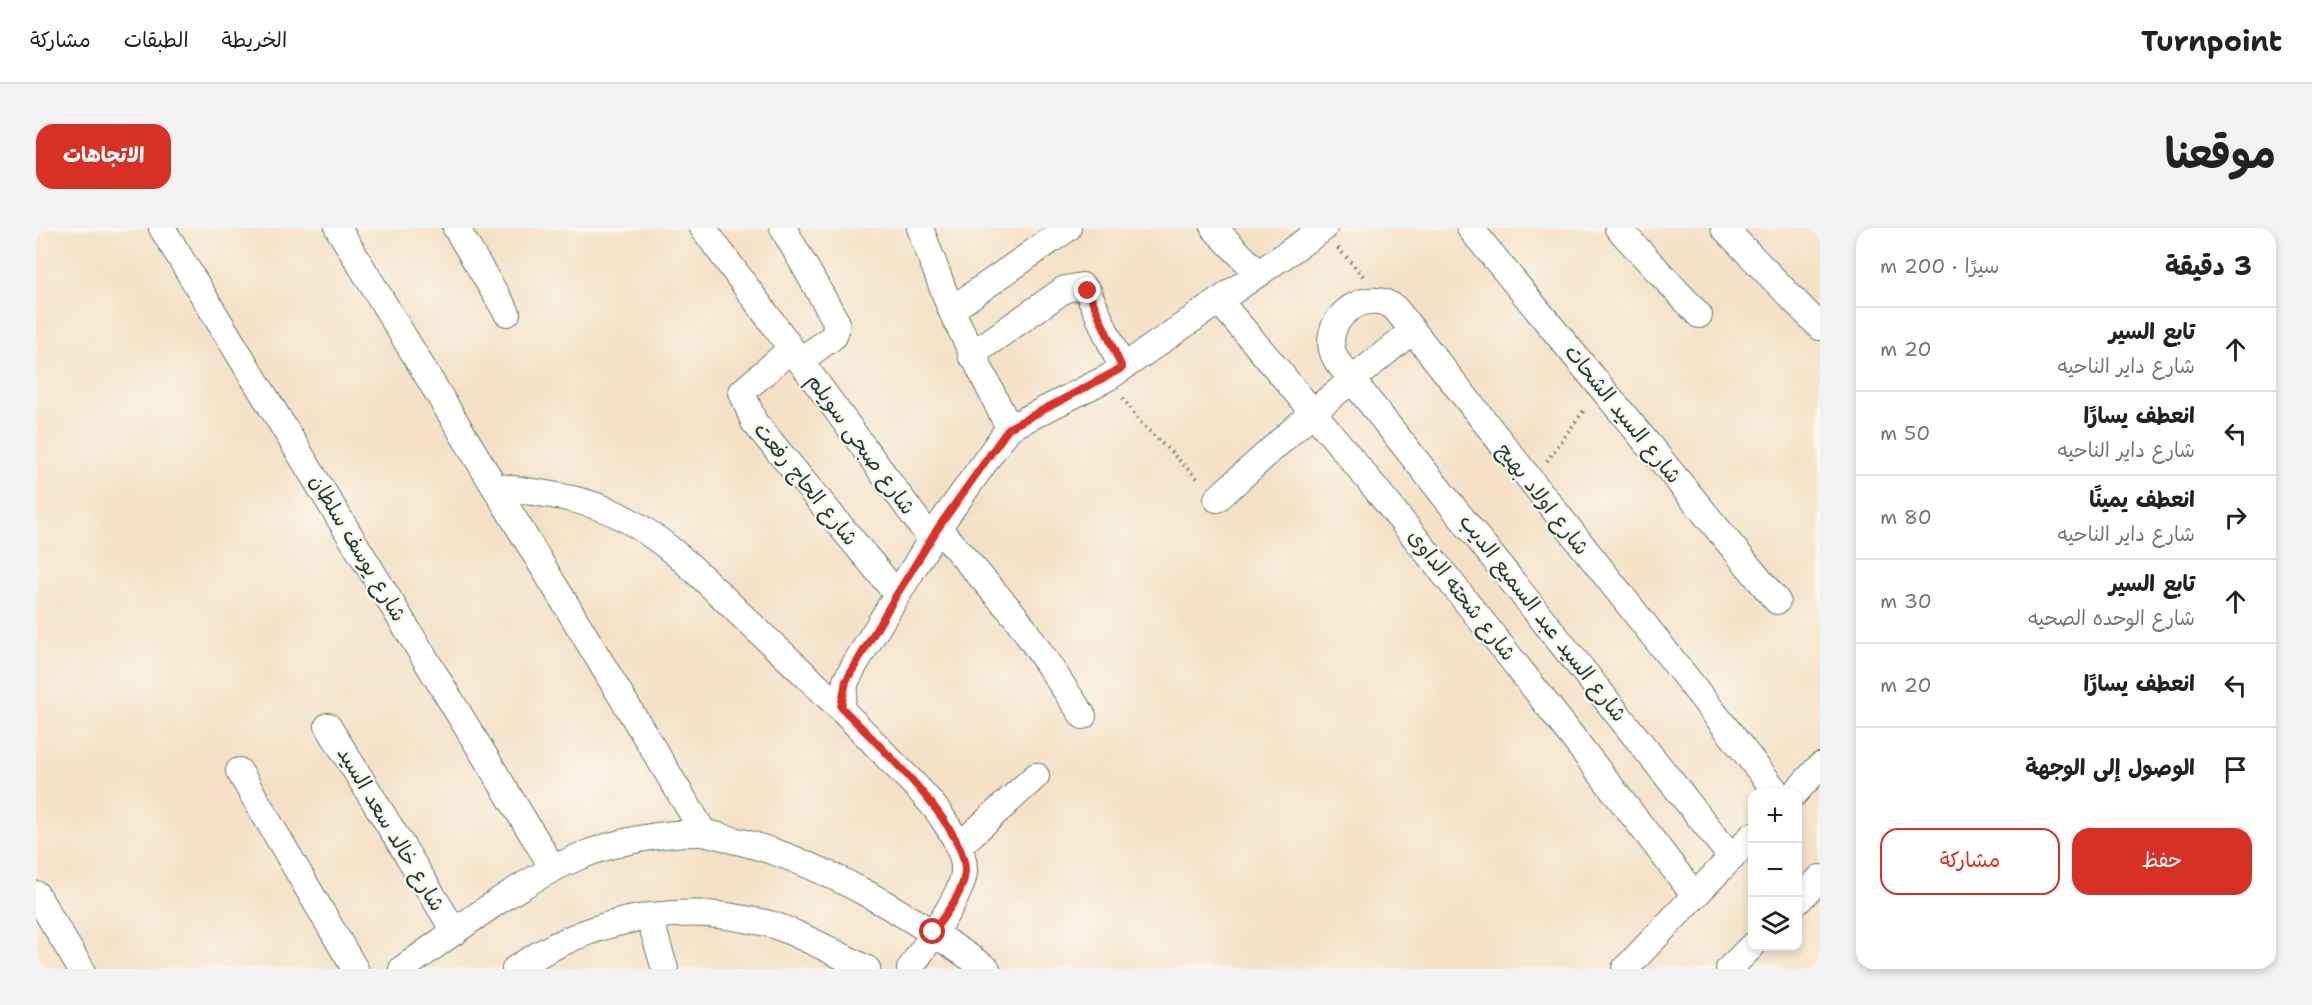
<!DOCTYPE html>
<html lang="ar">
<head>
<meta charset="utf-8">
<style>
  body { margin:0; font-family:"Shantell Sans","Playpen Sans Arabic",sans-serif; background:#f2f2f2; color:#222; direction:rtl }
  .controls { position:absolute; right:18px; bottom:18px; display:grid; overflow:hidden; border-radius:12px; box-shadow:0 3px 9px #0003 }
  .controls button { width:54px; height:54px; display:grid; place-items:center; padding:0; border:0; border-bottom:2px solid #e0e0e0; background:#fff; color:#222; font:30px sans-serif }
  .stop { position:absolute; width:18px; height:18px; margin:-14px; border:4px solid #d93025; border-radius:50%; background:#fff }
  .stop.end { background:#d93025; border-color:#fff; box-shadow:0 2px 6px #0008 }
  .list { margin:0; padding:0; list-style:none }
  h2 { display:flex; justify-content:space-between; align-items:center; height:78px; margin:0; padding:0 24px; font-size:26px }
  h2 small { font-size:20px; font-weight:400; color:#767676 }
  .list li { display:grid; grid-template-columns:39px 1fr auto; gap:18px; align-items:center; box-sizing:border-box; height:84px; padding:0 24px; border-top:2px solid #e0e0e0 }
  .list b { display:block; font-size:22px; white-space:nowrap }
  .list p { margin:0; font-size:20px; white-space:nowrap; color:#767676 }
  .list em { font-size:20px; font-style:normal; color:#767676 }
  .actions { display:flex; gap:12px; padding:18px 24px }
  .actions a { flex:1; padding:14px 0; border:2px solid #d93025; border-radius:18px; text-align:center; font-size:21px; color:#d93025 }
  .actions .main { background:#d93025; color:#fff }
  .icon { flex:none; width:33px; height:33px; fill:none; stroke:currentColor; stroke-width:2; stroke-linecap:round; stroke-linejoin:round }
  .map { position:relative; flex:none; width:1784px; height:741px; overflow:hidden; direction:ltr; border-radius:18px }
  header { display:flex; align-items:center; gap:36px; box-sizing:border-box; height:84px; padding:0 30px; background:#fff; border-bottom:2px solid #e0e0e0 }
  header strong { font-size:28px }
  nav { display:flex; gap:33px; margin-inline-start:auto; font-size:21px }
  .intro { display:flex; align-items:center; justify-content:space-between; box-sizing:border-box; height:144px; padding:0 36px }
  h1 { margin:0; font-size:42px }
  .button { padding:15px 27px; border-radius:18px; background:#d93025; color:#fff; font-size:21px; font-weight:700 }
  main { display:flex; gap:36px; padding:0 36px }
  aside { flex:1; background:#fff; border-radius:18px; box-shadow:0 3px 9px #0003 }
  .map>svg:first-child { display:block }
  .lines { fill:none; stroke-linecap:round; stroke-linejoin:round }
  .minor-casing { stroke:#6a7667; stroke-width:28 }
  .path { stroke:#6a7667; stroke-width:4; stroke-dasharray:1.5 4.5; stroke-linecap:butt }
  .minor { stroke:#fff; stroke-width:26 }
  .route { stroke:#d93025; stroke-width:8 }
  .labels { text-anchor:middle; stroke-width:4.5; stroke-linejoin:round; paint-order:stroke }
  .street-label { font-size:21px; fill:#1f3d34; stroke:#fbf7ec }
</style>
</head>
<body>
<header>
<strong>Turnpoint</strong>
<nav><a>الخريطة</a><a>الطبقات</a><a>مشاركة</a></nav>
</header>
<div class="intro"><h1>موقعنا</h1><a class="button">الاتجاهات</a></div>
<main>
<aside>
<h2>3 دقيقة<small>سيرًا · 200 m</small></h2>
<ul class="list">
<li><svg class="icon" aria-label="ahead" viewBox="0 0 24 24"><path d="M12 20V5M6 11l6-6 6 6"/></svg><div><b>تابع السير</b><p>شارع داير الناحيه</p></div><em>20 m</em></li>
<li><svg class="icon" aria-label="left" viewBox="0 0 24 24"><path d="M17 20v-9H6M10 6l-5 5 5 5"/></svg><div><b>انعطف يسارًا</b><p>شارع داير الناحيه</p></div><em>50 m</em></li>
<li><svg class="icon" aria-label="right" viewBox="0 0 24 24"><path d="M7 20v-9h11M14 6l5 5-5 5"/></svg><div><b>انعطف يمينًا</b><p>شارع داير الناحيه</p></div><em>80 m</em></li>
<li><svg class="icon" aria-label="ahead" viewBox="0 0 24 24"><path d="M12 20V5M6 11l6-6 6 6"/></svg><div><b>تابع السير</b><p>شارع الوحده الصحيه</p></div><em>30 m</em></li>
<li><svg class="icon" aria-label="left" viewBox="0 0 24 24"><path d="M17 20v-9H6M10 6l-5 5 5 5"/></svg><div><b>انعطف يسارًا</b></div><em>20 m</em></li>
<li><svg class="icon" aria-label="arrive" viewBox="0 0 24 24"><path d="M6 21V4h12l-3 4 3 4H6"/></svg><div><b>الوصول إلى الوجهة</b></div></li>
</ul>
<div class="actions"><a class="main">حفظ</a><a>مشاركة</a></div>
</aside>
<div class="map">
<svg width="1784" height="741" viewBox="0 0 1784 741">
  <rect width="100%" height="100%" fill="#fbf7ec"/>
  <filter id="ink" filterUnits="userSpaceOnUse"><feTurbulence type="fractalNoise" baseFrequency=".0167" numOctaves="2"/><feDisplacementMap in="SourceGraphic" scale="12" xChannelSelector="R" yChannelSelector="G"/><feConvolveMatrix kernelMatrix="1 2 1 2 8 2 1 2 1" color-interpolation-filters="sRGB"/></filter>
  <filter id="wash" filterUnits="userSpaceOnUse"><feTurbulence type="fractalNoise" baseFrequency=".008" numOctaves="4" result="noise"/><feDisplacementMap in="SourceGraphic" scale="24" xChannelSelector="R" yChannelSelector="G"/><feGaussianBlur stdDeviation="1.35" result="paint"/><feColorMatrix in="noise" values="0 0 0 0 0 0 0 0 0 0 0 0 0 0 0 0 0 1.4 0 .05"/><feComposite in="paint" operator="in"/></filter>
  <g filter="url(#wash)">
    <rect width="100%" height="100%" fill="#f4e1c6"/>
  </g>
  <g filter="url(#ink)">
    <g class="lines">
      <g class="minor-casing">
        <path id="minor" d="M126 0 517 640
          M302 0 668 605
          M420 0 471 85
          M667 0 895 311
          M747 0 801 95 798 108 764 133
          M884 0 915 82 973 200
          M1178 0 1223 46
          M1434 0 1741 373
          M1582 0 1663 87
          M1688 0 1784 99
          M1183 73C1349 266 1504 466 1659 668
          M915 82 1032 0
          M755 121 706 164 718 194 861 366
          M935 127 1029 61 1046 58 1052 64 1086 140
          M459 258C500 265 544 268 582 287 635 313 678 362 721 402 767 444 812 486 854 532 871 549 889 566 903 585 914 601 929 623 928 643 928 666 888 718 874 741
          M1181 271 1278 183 1376 103
          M902 300 980 389 1047 488
          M805 479 810 453 819 436 902 300 973 200 1073 149 1288 0
          M292 498 419 704
          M203 543 319 741
          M1758 566 1784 538
          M922 619 1000 548
          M1696 630 1301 133C1278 96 1328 56 1359 80L1742 566
          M0 666 45 741
          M1762 673 1784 650
          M613 688 629 741
          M366 741C422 702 479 656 542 629 577 614 628 604 666 605 676 605 687 609 697 612 785 632 877 690 951 741
          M479 741C548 695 628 675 709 691 719 693 730 694 740 698 771 709 801 726 831 741
          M1589 741 1716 608
          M1693 741 1716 718"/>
      </g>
      <path class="path" d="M1302 20 1327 48
        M1087 170 1103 193 1163 252
        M1511 233 1549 181"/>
      <use href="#minor" class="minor"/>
    </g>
  </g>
  <g class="lines" filter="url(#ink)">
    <path class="route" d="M897 704C909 686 928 665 929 643 930 597 837 512 805 479L810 453 861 366 902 300 973 200 1086 140 1052 63"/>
  </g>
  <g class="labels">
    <g class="street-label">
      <text transform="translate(1587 186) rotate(51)" y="7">شارع السيد الشحات</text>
      <text transform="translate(825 216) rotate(54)" y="7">شارع صبحى سويلم</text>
      <text transform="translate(770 256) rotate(51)" y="7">شارع الحاج رفعت</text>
      <text transform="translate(1507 271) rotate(52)" y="7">شارع اولاد بهيج</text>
      <text transform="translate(322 320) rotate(59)" y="7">شارع يوسف سلطان</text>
      <text transform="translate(1426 367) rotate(52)" y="7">شارع شحته الداوى</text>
      <text transform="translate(1507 390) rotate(52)" y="7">شارع السيد عبد السميع الديب</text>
      <text transform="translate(355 601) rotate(59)" y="7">شارع خالد سعد السيد</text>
    </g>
  </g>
</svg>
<div class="controls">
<button>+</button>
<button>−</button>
<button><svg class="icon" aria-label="layers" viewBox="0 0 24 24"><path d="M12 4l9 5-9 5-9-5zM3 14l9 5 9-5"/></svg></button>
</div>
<div class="stop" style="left:897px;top:704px"></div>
<div class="stop end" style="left:1052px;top:63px"></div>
</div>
</main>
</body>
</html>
